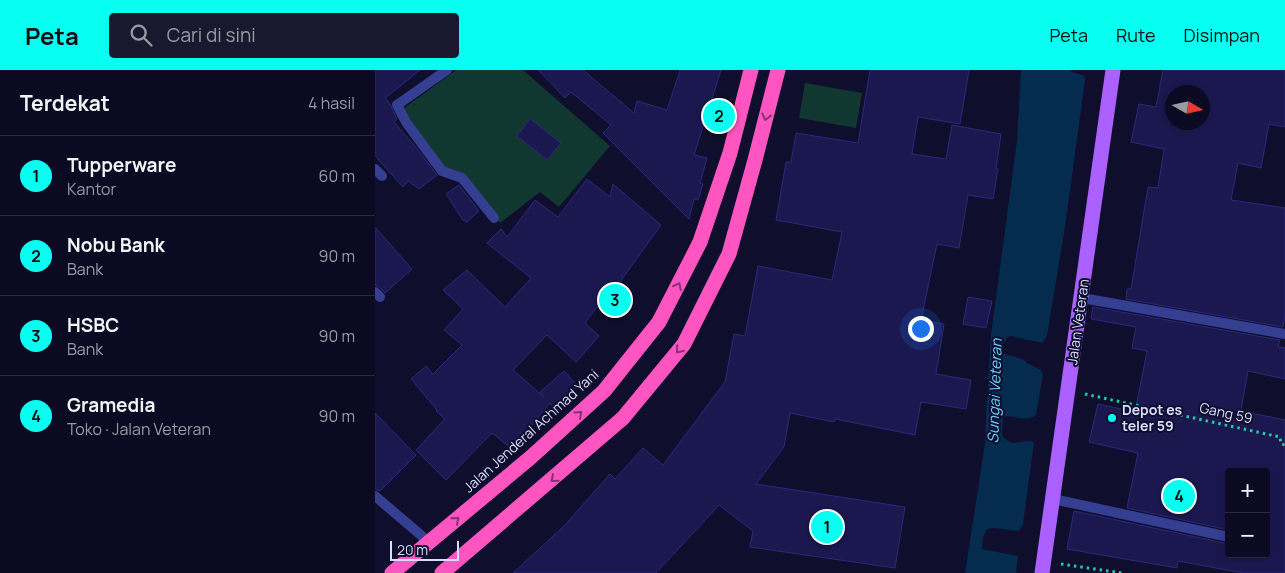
<!DOCTYPE html>
<html lang="id">
<head>
<meta charset="utf-8">
<style>
  body { margin:0; font-family:Manrope,sans-serif; background:#19182f; color:#f1f3f6 }
  .controls { position:absolute; right:15px; bottom:15px; display:grid; overflow:hidden; border-radius:5px; box-shadow:0 2px 8px #0003 }
  .controls button { width:45px; height:45px; display:grid; place-items:center; padding:0; border:0; border-bottom:1px solid #2b2b40; background:#0b0a22; color:#f1f3f6; font:25px sans-serif }
  .compass { position:absolute; left:790px; top:15px; width:45px; height:45px; border-radius:50%; background:#0b0a22; box-shadow:0 2px 8px #0003; rotate:99deg }
  .scale { position:absolute; left:15px; bottom:12px; width:69px; box-sizing:border-box; padding-left:5px; border:2px solid #dadcff; border-top:0; font-size:14px; line-height:18px; white-space:nowrap; color:#dadcff; -webkit-text-stroke:4px #0f0e2d; paint-order:stroke }
  .you { position:absolute; left:545px; top:258px; width:18px; height:18px; margin:-12px; border:4px solid #fff; border-radius:50%; background:#1a73e8; box-shadow:0 0 0 8px #1a73e833 }
  .badge { display:grid; place-items:center; width:32px; height:32px; border-radius:50%; background:#06fff1; color:#111; font-size:16px; font-weight:700 }
  .pin { position:absolute; translate:-50% -50%; border:2px solid #fff; box-shadow:0 1px 5px #0006 }
  .list { margin:0; padding:0; list-style:none }
  h2 { display:flex; justify-content:space-between; align-items:center; height:65px; margin:0; padding:0 20px; font-size:21px }
  h2 small { font-size:16px; font-weight:400; color:#9a9aa5 }
  .list li { display:grid; grid-template-columns:32px 1fr auto; gap:15px; align-items:center; box-sizing:border-box; height:80px; padding:0 20px; border-top:1px solid #2b2b40 }
  .list b { display:block; font-size:19px; white-space:nowrap }
  .list p { margin:0; font-size:16px; white-space:nowrap; color:#9a9aa5 }
  .list em { font-size:16px; font-style:normal; color:#9a9aa5 }
  .icon { flex:none; width:28px; height:28px; fill:none; stroke:currentColor; stroke-width:2; stroke-linecap:round; stroke-linejoin:round }
  .map { position:relative; flex:none; width:910px; height:503px; overflow:hidden }
  header { display:flex; align-items:center; gap:30px; box-sizing:border-box; height:70px; padding:0 25px; background:#06fff1; color:#111 }
  header strong { font-size:24px }
  nav { display:flex; gap:28px; margin-inline-start:auto; font-size:18px }
  .search { width:350px; height:45px; background:#19182f; display:flex; align-items:center; gap:12px; box-sizing:border-box; padding:0 18px; border-radius:5px; color:#9a9aa5; font-size:19px }
  main { display:flex }
  aside { flex:1; background:#0b0a22 }
  .map>svg:first-child { display:block }
  .green { fill:#113830 }
  .water { fill:#052c4f }
  .building { fill:#1b1850; stroke:#2b287e; fill-rule:evenodd }
  .lines { fill:none; stroke-linecap:round; stroke-linejoin:round }
  .path { stroke:#23caa6; stroke-width:3; stroke-dasharray:2.5 4; stroke-linecap:butt }
  .lane { stroke:#353f91; stroke-width:10 }
  .street { stroke:#353f91; stroke-width:10 }
  .primary { stroke:#ab61ff; stroke-width:15 }
  .highway { stroke:#ff55c1; stroke-width:15 }
  .oneway { stroke:#873277 }
  .poi-dot { fill:#06fff1; stroke:#0f0e2d; stroke-width:2 }
  .labels { text-anchor:middle; stroke-width:4; stroke-linejoin:round; paint-order:stroke }
  .street-label { font-size:14px; fill:#dadcff; stroke:#0f0e2d }
  .poi-label { font-size:14px; font-weight:bold; fill:#dadcff; stroke:#0f0e2d; text-anchor:start }
  .water-label { font-size:15px; font-style:italic; fill:#68d1ff; stroke:#0f0e2d }
</style>
</head>
<body>
<header>
<strong>Peta</strong>
<div class="search"><svg class="icon" aria-label="search" viewBox="0 0 24 24"><circle cx="10" cy="10" r="6"/><path d="M15 15l6 6"/></svg>Cari di sini</div>
<nav><a>Peta</a><a>Rute</a><a>Disimpan</a></nav>
</header>
<main>
<aside>
<h2>Terdekat<small>4 hasil</small></h2>
<ul class="list">
<li><span class="badge">1</span><div><b>Tupperware</b><p>Kantor</p></div><em>60 m</em></li>
<li><span class="badge">2</span><div><b>Nobu Bank</b><p>Bank</p></div><em>90 m</em></li>
<li><span class="badge">3</span><div><b>HSBC</b><p>Bank</p></div><em>90 m</em></li>
<li><span class="badge">4</span><div><b>Gramedia</b><p>Toko · Jalan Veteran</p></div><em>90 m</em></li>
</ul>
</aside>
<div class="map">
<svg width="910" height="503" viewBox="0 0 910 503">
  <rect width="100%" height="100%" fill="#0f0e2d"/>
  <path class="green" d="M81 0H148L235 76 184 137 165 122 125 153 88 104 73 102 28 39Z
    M430 13 487 23 481 58 424 48Z"/>
  <path class="water" d="M646 0H695L697 2 709 6 710 10 690 157 672 266 667 273 636 266 632 267 628 274 627 282 629 284 648 289 652 293 666 300 668 304 661 345C651 353 639 344 628 347L627 366C641 380 647 367 659 372L648 454 644 461 619 458 612 459 608 467 607 479 643 486 641 503H590L610 374 611 344 616 265 642 71Z"/>
  <path class="building" d="M0 0H45L10 28 15 34 22 49 19 52 44 81 62 105 44 119 33 111 28 117 0 86Z
    M163 0H208L259 43 262 31 292 40 305 0H346L319 85 332 88 325 113 328 114 323 130 319 129 314 149 228 63 236 55 196 22 190 28Z
    M495 0H594L585 54 543 47 537 84 571 89 577 55 626 64 621 98 623 99 618 129 593 125 584 178 562 174 546 250 569 254 561 304 596 310 591 339 546 332 540 365 460 349 459 352 415 343 409 377 381 414 530 437 520 498 375 477 378 461 344 435 281 503H138L189 456 235 404 240 409 268 378 288 395 350 312 359 264 370 266 383 196 457 210 467 162 401 150 411 92H416L421 63 483 73Z
    M788 0H910V57L894 54 886 98 863 93 856 130 910 138V246L908 257 751 229 752 219H756L773 117 783 118 789 79 756 72 764 34 781 37ZM798 22H828V52H798Z
    M155 49 186 73 172 90 142 66Z
    M212 109 235 127 238 114 286 155 237 223 234 220 210 253 224 266 201 292 172 265 138 300 169 327 165 322 189 301 203 316 179 338 175 333 137 379 117 363 71 410 41 380 70 349 61 341 62 340 36 309 51 296 58 304 87 275 69 260 88 239 68 220 92 200 130 237 156 208 112 173 126 159 132 167 160 130 183 147Z
    M84 115 104 141 92 152 88 150 71 124Z
    M0 157 37 199 10 223 4 217 0 215Z
    M593 227 617 231 611 258 588 254Z
    M718 237 905 270 903 277 910 278V309L873 301 866 341 910 350V503H868L803 491 802 498 692 479 699 441 854 474V484H891V402H854V460L752 438 763 383 714 372 723 334 760 342 772 281 757 278 761 257 716 249Z
    M0 343 41 385 5 421 0 419Z"/>
  <g class="lines">
    <path class="path" d="M710 324 905 367 906 374 910 375
      M686 494 747 503"/>
    <path class="lane" d="M707 228 910 264
      M678 429 854 467"/>
    <path class="street" d="M72 0 22 35 31 52 67 101 87 108 119 148
      M0 99 7 106
      M0 222 5 227
      M0 426 54 472"/>
    <path class="primary" d="M667 503 738 0"/>
    <path class="highway" d="M17 503 155 388 229 321 284 252 325 172 355 83 376 0
      M67 503 248 348 309 274 354 184 380 90 403 0"/>
  </g>
  <defs><path id="oneway-chevron" d="M-2-3.5L2.5 0L-2 3.5" fill="none" stroke-width="1.6" stroke-linecap="round" stroke-linejoin="round" transform="scale(1.25)"/></defs>
  <g class="oneway">
    <use href="#oneway-chevron" transform="translate(391 47) rotate(104)"/>
    <use href="#oneway-chevron" transform="translate(303 216) rotate(-63)"/>
    <use href="#oneway-chevron" transform="translate(304 280) rotate(129)"/>
    <use href="#oneway-chevron" transform="translate(204 344) rotate(-42)"/>
    <use href="#oneway-chevron" transform="translate(179 409) rotate(139)"/>
    <use href="#oneway-chevron" transform="translate(81 450) rotate(-40)"/>
  </g>
  <circle class="poi-dot" cx="737" cy="348" r="5"/>
  <g class="labels">
    <g class="street-label">
      <text transform="translate(703 252) rotate(-82)" y="5">Jalan Veteran</text>
      <text transform="translate(851 343) rotate(12)" y="5">Gang 59</text>
      <text transform="translate(156 361) rotate(-42)" y="5">Jalan Jenderal Achmad Yani</text>
    </g>
    <g class="poi-label">
      <text x="747" y="345">Depot es<tspan x="747" dy="16">teler 59</tspan></text>
    </g>
    <g class="water-label">
      <text transform="translate(620 321) rotate(-88)" y="5">Sungai Veteran</text>
    </g>
  </g>
</svg>
<div class="controls">
<button>+</button>
<button>−</button>
</div>
<svg class="compass" viewBox="-18 -18 36 36"><path d="M0-13l5 13h-10z" fill="#e53935"/><path d="M0 13l5-13h-10z" fill="#9a9aa5"/></svg>
<div class="scale">20 m</div>
<div class="you"></div>
<div class="pin badge" style="left:452px;top:457px">1</div>
<div class="pin badge" style="left:344px;top:46px">2</div>
<div class="pin badge" style="left:240px;top:230px">3</div>
<div class="pin badge" style="left:804px;top:426px">4</div>
</div>
</main>
</body>
</html>
